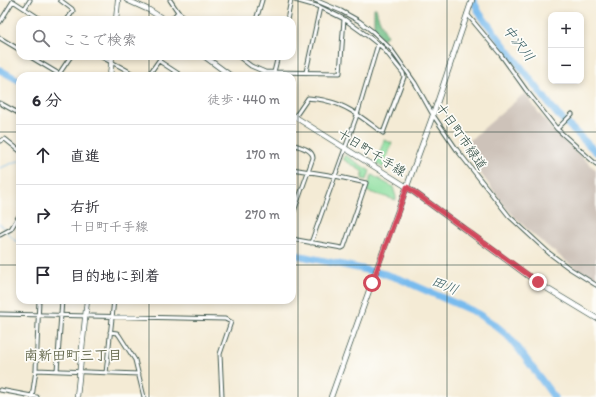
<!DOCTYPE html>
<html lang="ja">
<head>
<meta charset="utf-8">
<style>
  body { margin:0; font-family:Itim,"Klee One",sans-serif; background:#f2f2f3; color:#2b2b33 }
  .controls { position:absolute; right:12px; top:12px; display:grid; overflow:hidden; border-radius:8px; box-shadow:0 2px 6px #0003 }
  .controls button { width:36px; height:36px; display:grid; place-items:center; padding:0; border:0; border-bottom:1px solid #e1e1e2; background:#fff; color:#2b2b33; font:20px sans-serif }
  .stop { position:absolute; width:12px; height:12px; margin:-9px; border:3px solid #d1495b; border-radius:50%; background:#fff }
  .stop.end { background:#d1495b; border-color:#fff; box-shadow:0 1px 4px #0008 }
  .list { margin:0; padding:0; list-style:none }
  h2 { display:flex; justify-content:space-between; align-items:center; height:52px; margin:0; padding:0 16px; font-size:17px }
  h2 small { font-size:13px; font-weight:400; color:#7c7c81 }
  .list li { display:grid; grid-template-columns:26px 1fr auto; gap:12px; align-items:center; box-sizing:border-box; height:60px; padding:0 16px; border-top:1px solid #e1e1e2 }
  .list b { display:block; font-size:15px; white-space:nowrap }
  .list p { margin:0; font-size:13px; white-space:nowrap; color:#7c7c81 }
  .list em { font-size:13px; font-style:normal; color:#7c7c81 }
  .icon { flex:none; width:22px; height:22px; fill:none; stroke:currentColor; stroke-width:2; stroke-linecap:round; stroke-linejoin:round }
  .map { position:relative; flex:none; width:596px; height:397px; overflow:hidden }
  .search { position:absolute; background:#fff; box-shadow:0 2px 6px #0003; left:16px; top:16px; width:280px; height:44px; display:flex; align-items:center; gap:10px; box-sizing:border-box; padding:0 14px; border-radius:12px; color:#7c7c81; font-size:15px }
  .panel { position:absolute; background:#fff; box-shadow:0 2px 6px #0003; left:16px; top:72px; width:280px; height:232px; border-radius:12px }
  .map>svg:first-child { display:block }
  .industrial { fill:#cdc2b9 }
  .green { fill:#8bde9e; stroke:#558e69 }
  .forest { fill:#70bd85; stroke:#487d5c }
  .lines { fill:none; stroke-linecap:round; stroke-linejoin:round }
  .stream { stroke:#78bbee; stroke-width:1 }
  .river { stroke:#78bbee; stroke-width:7 }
  .street-casing { stroke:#3f574c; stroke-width:5 }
  .secondary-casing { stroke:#3f574c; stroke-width:6 }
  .street { stroke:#fff; stroke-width:3 }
  .secondary { stroke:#fff; stroke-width:4.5 }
  .route { stroke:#d1495b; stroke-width:5 }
  .grid { fill:none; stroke:#1f3d34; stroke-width:1; stroke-opacity:0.55 }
  .labels { text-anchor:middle; stroke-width:3.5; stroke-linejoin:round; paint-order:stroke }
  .street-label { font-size:13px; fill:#1f3d34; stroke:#fdfcf7 }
  .water-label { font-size:14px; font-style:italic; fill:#355c62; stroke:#fdfcf7 }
  .neighbourhood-label { font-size:14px; font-weight:bold; fill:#65694e; stroke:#fdfcf7 }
</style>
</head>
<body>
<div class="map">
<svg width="596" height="397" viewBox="0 0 596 397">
  <rect width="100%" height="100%" fill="#fdfcf7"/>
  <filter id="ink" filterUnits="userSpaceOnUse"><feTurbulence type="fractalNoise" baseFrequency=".025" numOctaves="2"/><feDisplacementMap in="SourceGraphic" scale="8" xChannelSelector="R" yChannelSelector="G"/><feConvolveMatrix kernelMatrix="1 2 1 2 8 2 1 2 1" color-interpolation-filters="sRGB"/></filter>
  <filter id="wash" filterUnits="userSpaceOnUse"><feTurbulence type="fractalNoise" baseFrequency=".012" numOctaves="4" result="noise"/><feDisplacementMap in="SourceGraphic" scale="16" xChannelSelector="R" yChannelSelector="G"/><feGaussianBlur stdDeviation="0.9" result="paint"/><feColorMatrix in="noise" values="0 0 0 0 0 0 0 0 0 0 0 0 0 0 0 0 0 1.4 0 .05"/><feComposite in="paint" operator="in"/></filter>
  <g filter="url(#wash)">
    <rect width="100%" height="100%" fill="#f4ebd5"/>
    <path class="industrial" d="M525 93 538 112 552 129 596 170V281L571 265 532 234 507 209 465 152 463 146Z"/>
    <path class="green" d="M384 140 392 143 383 168 376 163Z
      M345 155 370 171 367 180 362 179 363 172 343 159Z
      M372 175 393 187 396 197V200L366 191Z"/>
    <path class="forest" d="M374 8H376L378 16 387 36 382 39 374 29Z"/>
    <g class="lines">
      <path class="stream" d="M0 168 18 161H20
        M0 224 13 239 20 243"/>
      <path class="river" d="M473 0 480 14 557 114 596 152
        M0 70 20 81
        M292 254 385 274 400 279 475 312 495 325 507 335 518 348 554 397"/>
    </g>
  </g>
  <g filter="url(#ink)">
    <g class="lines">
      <g class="street-casing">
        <path id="street" d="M60 0 72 9 73 11 67 20
          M170 0 178 12 189 20
          M315 0 341 11 359 21 372 31 391 49 415 83 433 115 457 150 509 216 549 253 569 268 596 285
          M25 8 30 0
          M467 14 501 55 526 90 557 129 596 164
          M171 20 178 12
          M256 20 262 0
          M287 20 291 0
          M0 22 13 1 42 20
          M0 38 20 50
          M29 56 59 74 71 56
          M100 56C112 63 125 68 136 76
          M238 56 251 66 265 72 340 73 344 19
          M159 61 182 76
          M274 72 278 56
          M306 72 320 7
          M148 76 162 56
          M0 103 20 114
          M295 117 308 98C314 99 321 99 327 101 348 105 366 121 383 133L404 77 403 73 383 48 369 37 344 19 320 7 295 0
          M557 129 572 114
          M0 141 5 139 20 151
          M292 144C299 147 313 149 313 158L292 217
          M292 169 335 176 366 183 344 247 342 248 297 240 292 238
          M0 235 11 229 20 214
          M311 243 357 115 378 44
          M0 314 225 319 231 322 220 354 222 397
          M110 332 117 333 119 335 135 360 144 397
          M36 370 139 374
          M57 371 62 300
          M106 373 114 300
          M0 390 37 397
          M32 397 36 370 39 300"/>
      </g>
      <g class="secondary-casing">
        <path id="secondary" d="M127 0 149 10 165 20
          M116 20 118 0
          M204 56 231 76
          M110 76 112 56
          M292 115 407 187 538 283 596 318
          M77 397 87 300
          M331 397 380 260 433 115 472 0"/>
      </g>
      <use href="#street" class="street"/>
      <use href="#secondary" class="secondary"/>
    </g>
  </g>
  <g class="lines" filter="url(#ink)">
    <path class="route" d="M372 283 407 187 538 282"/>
  </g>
  <path class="grid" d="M149 0V20M298 0V397M447 0V397M149 56V76M0 132H20M292 132H596M0 265H20M292 265H596M149 300V397"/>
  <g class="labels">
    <g class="street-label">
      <text transform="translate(462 136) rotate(55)" y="5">十日町市緑道</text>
      <text transform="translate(372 152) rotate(32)" y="5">十日町千手線</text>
    </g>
    <g class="water-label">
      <text transform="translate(519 43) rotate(52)" y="5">中沢川</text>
      <text transform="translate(445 285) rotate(23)" y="5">田川</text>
    </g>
    <g class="neighbourhood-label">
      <text x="73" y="360">南新田町三丁目</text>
    </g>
  </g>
</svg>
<div class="controls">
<button>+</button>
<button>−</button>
</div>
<div class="stop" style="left:372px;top:283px"></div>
<div class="stop end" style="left:538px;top:282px"></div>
<div class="search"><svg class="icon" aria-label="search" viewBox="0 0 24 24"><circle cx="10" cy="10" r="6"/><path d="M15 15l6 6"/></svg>ここで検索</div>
<section class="panel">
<h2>6 分<small>徒歩 · 440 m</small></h2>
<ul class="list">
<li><svg class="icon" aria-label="ahead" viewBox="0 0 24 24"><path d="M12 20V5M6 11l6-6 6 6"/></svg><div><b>直進</b></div><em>170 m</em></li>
<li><svg class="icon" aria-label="right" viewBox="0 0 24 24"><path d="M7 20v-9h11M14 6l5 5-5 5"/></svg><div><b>右折</b><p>十日町千手線</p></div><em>270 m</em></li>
<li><svg class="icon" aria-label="arrive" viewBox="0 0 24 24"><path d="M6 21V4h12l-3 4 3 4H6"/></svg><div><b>目的地に到着</b></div></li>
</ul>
</section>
</div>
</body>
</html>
